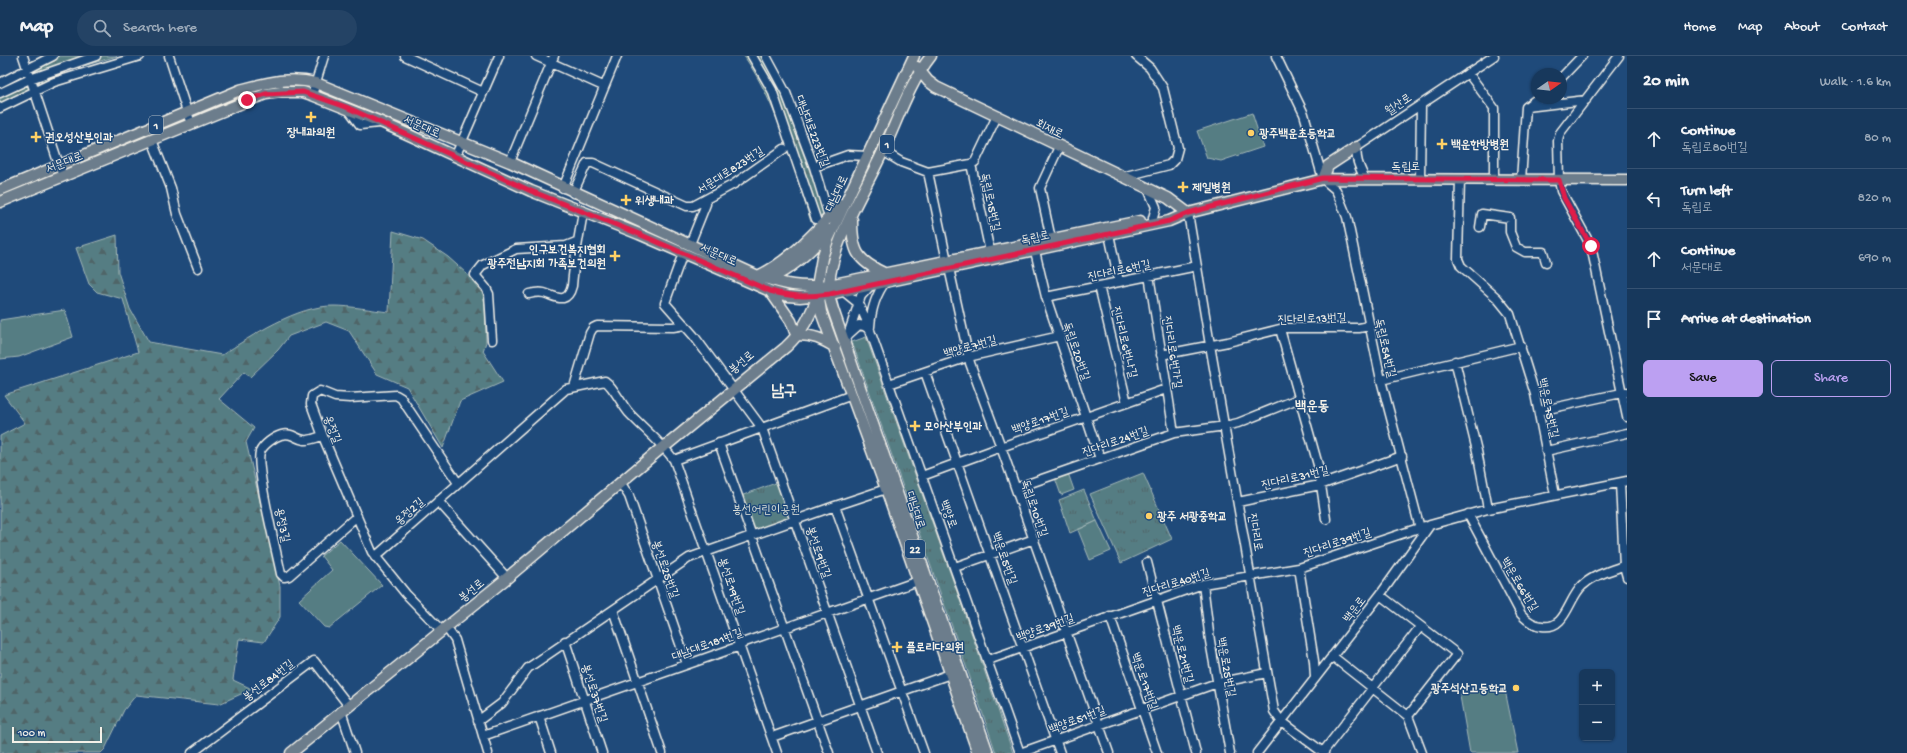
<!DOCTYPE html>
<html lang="en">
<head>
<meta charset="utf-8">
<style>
  body { margin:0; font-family:"Gochi Hand","Poor Story",sans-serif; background:#244365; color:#f1f3f6 }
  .controls { position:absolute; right:12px; bottom:12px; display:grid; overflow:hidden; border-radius:6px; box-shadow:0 1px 3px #0004 }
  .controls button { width:36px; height:36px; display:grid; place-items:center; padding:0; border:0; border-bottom:1px solid #365272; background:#17385c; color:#f1f3f6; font:20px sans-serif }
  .compass { position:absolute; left:1531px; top:12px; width:36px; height:36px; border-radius:50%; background:#17385c; box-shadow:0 1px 3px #0004; rotate:76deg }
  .scale { position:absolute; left:12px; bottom:10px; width:90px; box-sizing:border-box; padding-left:4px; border:2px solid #f4f1e8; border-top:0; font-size:11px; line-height:14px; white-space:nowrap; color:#f4f1e8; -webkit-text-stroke:3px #1f4a7a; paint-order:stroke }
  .stop { position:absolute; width:12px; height:12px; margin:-9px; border:3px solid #e11d48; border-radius:50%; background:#fff }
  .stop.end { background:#e11d48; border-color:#fff; box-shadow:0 1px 4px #0008 }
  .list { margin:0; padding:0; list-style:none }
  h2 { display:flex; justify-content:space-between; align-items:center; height:52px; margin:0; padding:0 16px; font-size:17px }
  h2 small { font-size:13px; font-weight:400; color:#9eacbb }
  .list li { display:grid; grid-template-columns:26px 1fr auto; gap:12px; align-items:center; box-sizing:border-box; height:60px; padding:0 16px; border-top:1px solid #365272 }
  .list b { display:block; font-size:15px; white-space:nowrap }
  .list p { margin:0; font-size:13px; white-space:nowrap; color:#9eacbb }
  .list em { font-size:13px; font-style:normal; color:#9eacbb }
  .actions { display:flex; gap:8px; padding:12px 16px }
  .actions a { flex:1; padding:9px 0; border:1px solid #bca0f2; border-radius:6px; text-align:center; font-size:14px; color:#bca0f2 }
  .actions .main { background:#bca0f2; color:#111 }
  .icon { flex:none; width:22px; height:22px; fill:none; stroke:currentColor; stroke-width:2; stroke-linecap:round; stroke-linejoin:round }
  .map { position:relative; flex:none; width:1627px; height:697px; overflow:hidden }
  header { display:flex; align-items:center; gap:24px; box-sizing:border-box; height:56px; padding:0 20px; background:#17385c; border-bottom:1px solid #365272 }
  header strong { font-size:19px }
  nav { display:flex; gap:22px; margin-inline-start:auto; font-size:14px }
  .search { width:280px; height:36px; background:#244365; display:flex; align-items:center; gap:10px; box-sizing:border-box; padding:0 14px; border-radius:22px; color:#9eacbb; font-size:15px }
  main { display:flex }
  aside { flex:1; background:#17385c }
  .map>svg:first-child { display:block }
  .forest { fill:url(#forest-firs); stroke:#a4b7b6 }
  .park { fill:url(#park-tufts); stroke:#a4b7b6 }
  .garden { fill:#557d83; stroke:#a4b7b6 }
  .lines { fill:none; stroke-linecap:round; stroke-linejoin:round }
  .minor-casing { stroke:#f4f1e8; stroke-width:11 }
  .major-casing { stroke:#f4f1e8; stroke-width:13 }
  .minor { stroke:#1f4a7a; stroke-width:8 }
  .major { stroke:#6c7d8c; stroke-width:10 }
  .route { stroke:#e11d48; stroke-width:5 }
  .poi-dot { fill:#ffd166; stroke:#1f4a7a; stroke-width:1.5 }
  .labels { text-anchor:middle; stroke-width:3; stroke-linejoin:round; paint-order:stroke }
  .shield { fill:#1f4a7a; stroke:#b4bfc7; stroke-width:1 }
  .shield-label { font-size:11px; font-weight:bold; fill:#f4f1e8 }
  .street-label { font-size:12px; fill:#f4f1e8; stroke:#1f4a7a }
  .poi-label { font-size:12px; font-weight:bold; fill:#f4f1e8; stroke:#1f4a7a; text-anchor:start }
  .park-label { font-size:12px; fill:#dce0d9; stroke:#1f4a7a }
  .quarter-label { font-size:14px; font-weight:bold; fill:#f4f1e8; stroke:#1f4a7a }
  .district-label { font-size:16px; font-weight:bold; fill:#f4f1e8; stroke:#1f4a7a }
</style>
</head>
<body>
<header>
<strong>Map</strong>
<div class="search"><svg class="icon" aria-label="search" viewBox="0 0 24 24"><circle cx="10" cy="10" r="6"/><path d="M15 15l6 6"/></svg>Search here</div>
<nav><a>Home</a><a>Map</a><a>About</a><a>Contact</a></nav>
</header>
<main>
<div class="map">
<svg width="1627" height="697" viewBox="0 0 1627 697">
  <defs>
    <pattern id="forest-firs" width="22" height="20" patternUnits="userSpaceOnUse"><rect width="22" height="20" fill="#557d83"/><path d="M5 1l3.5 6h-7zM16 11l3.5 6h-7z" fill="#506568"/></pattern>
    <pattern id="park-tufts" width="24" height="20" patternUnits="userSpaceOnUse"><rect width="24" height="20" fill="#557d83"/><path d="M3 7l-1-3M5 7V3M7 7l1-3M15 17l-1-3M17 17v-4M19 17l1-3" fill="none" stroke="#506568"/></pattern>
  </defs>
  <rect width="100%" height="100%" fill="#1f4a7a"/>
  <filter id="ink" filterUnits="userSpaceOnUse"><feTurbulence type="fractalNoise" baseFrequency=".025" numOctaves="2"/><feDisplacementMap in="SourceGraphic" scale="8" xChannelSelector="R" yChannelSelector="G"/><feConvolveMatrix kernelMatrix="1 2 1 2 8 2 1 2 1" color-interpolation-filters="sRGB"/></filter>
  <g filter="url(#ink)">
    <path class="forest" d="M393 175 423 184 448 201 466 217 483 238 485 248 486 286 483 295 503 326 460 345 443 392 407 331 377 318 349 275 326 266 289 280 278 294 250 321 244 316 219 343 254 372 246 386 280 530V561L264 586 239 583 233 624 252 633 219 648 136 639 124 654 105 693 101 697H0V380L25 367 4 339 138 296 123 243 97 236 89 228 76 192 117 179 118 216 130 253 149 286 222 299C251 280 298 249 334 250 352 250 371 254 389 256Z"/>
    <path class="park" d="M60 0H117L70 14 38 28 34 14Z
      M744 0H762L782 40 825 157 811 166C793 110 778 49 744 0Z
      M25 17 31 34 0 49V29Z
      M866 281 962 550 1013 697H996L986 667 852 286Z
      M1143 417 1172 483 1121 507 1090 438Z
      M781 425 795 464 752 479 738 441Z
      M1084 434 1097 465 1070 477 1059 444Z"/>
    <path class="garden" d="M1252 57 1263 91 1221 105 1207 102 1197 75Z
      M65 254 73 281 19 301 0 303V264Z
      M1068 417 1074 434 1061 439 1055 422Z
      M1097 465 1111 495 1090 504 1078 474Z
      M340 484 382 529 329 572 324 571 299 544 332 514 321 500Z
      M1500 631 1505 634 1518 697H1470L1460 640 1461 637Z"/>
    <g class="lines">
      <g class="minor-casing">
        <path id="minor" d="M23 0 61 115
          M169 0 191 68
          M405 0 483 36
          M536 0 603 30
          M752 0 772 34 816 163
          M766 0 786 37 814 111 829 161
          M1276 0 1304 58 1323 123 1336 134 1347 161 1381 324 1422 480
          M1619 0 1560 77 1558 85 1559 124 1561 135 1591 190 1627 361
          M1468 17 1494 52V124
          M1561 22 1582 0
          M0 27 53 0
          M0 37 30 23 96 0
          M312 39 324 0
          M1527 51 1586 44
          M0 52 54 26 140 0
          M349 54 360 69 379 67
          M152 84 171 132 177 158 198 212
          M883 95 901 106 928 116 971 108 975 106 997 60
          M456 99 499 0
          M510 106 554 0
          M971 108 990 196
          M814 111 848 99 868 100
          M928 116 947 205
          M1122 121 1169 109 1175 103 1178 92 1163 32 1150 12 1136 0
          M1365 123C1360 112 1355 104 1357 91L1494 0
          M1420 123 1421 49
          M1460 123 1458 203 1461 210 1497 242 1510 258 1535 338 1555 439
          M1521 124 1526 51 1538 42
          M563 132 617 0
          M1148 133 1156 151 1153 162
          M573 137 587 107H593L687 150H693L734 128 784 93
          M1188 157 1210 289 1274 655 1281 665 1324 697
          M1480 171 1482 158 1510 162V176L1516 191 1525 196H1543L1546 206
          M1109 178 1119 226
          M1051 183 1040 132 1059 91
          M690 188 706 148 705 145
          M1035 195 1046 241 1100 403
          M683 197 665 247 694 280 762 372 877 697
          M949 212 970 307 1001 391 1109 697
          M1149 219 1174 377
          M1099 230 1127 347
          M843 235 859 248 867 266 1020 697
          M529 238C533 237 540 236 544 237 555 240 567 250 572 230 574 204 579 181 583 156
          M1046 241 1197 210
          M870 271C871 255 876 238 886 225
          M1280 273 1318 409 1326 463
          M849 278 859 269 864 270 870 274
          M492 284 489 238 486 232 475 219 483 209 516 193 566 190 576 186
          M845 288 861 240 871 229
          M1161 299 1228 286 1284 272H1359L1369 270
          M1455 305 1477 395 1488 453
          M925 316 1060 697
          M1381 324 1521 290
          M889 328 968 301 1060 280
          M574 331 590 277 593 272 597 270 673 271 685 269
          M1539 355 1626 336
          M323 380C317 381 310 385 304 384 296 383 292 376 281 379 274 381 263 389 260 396 255 412 277 497 281 518L284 521 289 520 357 460
          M719 387 829 697
          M1546 395 1627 377
          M674 404 852 339
          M922 420 1001 391 1166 333
          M620 426 629 440 687 608
          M1620 427 1624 510 1627 521
          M1016 432 1174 377 1225 370 1238 367 1300 342
          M886 433 835 450 924 697
          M438 445 507 522
          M1238 446 1320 429 1402 400
          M1468 458 1521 558C1527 565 1533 569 1542 570 1566 574 1568 543 1582 530 1594 518 1612 515 1627 508
          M375 501 566 333 605 325C614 331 621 348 629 357 644 373 661 386 674 404L777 697
          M1147 506 1196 697
          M955 511 1034 483
          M1299 512 1314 605 1315 621
          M1203 528 1210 585 1230 697
          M1380 539 1457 598 1408 660
          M613 554 662 697
          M1110 560 1157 697
          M446 571 455 584 488 697
          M442 575 406 538 372 496 324 383 311 348 312 340 320 335 335 341 350 342 396 339 401 342 458 427
          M565 585 602 697
          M1332 600 1408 660 1422 697
          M988 604 1203 528 1299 512 1425 470
          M341 655 355 697
          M539 660 551 697
          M478 665 502 647 528 612 689 502 835 450
          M483 680 740 590 745 586 918 525
          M772 681 956 616
          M1323 696 1420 571
          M192 697 314 605 349 650
          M1020 697 1217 627 1267 617
          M1257 697 1380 539 1430 469 1488 453 1627 425"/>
      </g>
      <g class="major-casing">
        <path id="major" d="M914 0 828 184 822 202 817 230 821 256 886 433 978 697
          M931 0C909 28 898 63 883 95 864 137 834 180 829 227 827 240 834 256 838 268L988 697
          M917 11 928 25 936 31 1168 142 1188 157
          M1323 123 1328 110 1357 91
          M0 134 240 34C266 27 289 20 316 27L510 106 758 220C787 229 798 232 829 229L1140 165
          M0 146 247 45 266 38 281 36H303L312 39 383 67 531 135 639 178 770 235 788 240 800 241 830 238 1169 165 1188 157 1323 123 1627 124
          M852 164C852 195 857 205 886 218
          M758 220C792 204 816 174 842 148
          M768 223C792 214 812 194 829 174
          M770 235 791 265 795 276
          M798 279C813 279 822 283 835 291
          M291 697 507 522 664 390 668 388 786 291C803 275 809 262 818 240"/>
      </g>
      <use href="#minor" class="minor"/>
      <use href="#major" class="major"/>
    </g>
  </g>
  <g class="lines" filter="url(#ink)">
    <path class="route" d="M247 44 266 38 303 36 346 51 531 135 639 178 770 235C792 241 807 241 830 238L1169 165 1188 157 1323 122 1559 124 1564 142 1591 190"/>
  </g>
  <g class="poi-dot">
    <path d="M309 55h4v4h4v4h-4v4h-4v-4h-4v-4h4z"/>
    <circle cx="1251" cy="77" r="4"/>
    <path d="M34 75h4v4h4v4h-4v4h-4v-4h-4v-4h4z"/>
    <path d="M1440 82h4v4h4v4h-4v4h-4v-4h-4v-4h4z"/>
    <path d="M1181 125h4v4h4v4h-4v4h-4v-4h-4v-4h4z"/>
    <path d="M624 138h4v4h4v4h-4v4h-4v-4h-4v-4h4z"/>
    <path d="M613 194h4v4h4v4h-4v4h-4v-4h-4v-4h4z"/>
    <path d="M913 364h4v4h4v4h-4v4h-4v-4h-4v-4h4z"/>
    <circle cx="1149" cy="460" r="4"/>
    <path d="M895 585h4v4h4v4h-4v4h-4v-4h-4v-4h4z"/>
    <circle cx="1516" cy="632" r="4"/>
  </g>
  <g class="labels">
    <g class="shield">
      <rect x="149" y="60" width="14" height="18" rx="3"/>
      <rect x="880" y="79" width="14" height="18" rx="3"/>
      <rect x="905" y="484" width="20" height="18" rx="3"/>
    </g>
    <g class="shield-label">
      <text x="156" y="73">1</text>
      <text x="887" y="92">1</text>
      <text x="915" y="497">22</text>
    </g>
    <g class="street-label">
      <text transform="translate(1398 48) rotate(-34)" y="4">월산로</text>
      <text transform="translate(422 70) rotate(24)" y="4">서문대로</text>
      <text transform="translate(1050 72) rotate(26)" y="4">회재로</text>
      <text transform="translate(813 75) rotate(69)" y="4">대남대로223번길</text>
      <text transform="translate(64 106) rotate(-22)" y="4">서문대로</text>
      <text x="1406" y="114">독립로</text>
      <text transform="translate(730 114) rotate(-33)" y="4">서문대로823번길</text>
      <text transform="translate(836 137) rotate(-65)" y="4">대남대로</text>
      <text transform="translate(991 146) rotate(78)" y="4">독립로15번길</text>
      <text transform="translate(1035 181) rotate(-12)" y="4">독립로</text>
      <text transform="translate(719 198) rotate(24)" y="4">서문대로</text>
      <text transform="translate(1119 214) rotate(-12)" y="4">진다리로6번길</text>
      <text transform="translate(1312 262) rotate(-2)" y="4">진다리로13번길</text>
      <text transform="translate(1125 286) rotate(76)" y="4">진다리로6번나길</text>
      <text transform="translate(970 290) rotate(-15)" y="4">백양로7번길</text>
      <text transform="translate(1386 292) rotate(77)" y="4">독립로54번길</text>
      <text transform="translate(1077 295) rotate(71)" y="4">독립로20번길</text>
      <text transform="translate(1173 296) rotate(81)" y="4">진다리로6번가길</text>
      <text transform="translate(741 306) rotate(-40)" y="4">봉선로</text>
      <text transform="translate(1549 352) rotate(78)" y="4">백운로75번길</text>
      <text transform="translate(1040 364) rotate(-19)" y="4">백양로17번길</text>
      <text transform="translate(333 373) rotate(69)" y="4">옹정길</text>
      <text transform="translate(1115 385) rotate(-19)" y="4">진다리로24번길</text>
      <text transform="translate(1295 421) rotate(-13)" y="4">진다리로31번길</text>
      <text transform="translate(1035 452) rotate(71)" y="4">독립로10번길</text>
      <text transform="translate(916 454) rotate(72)" y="4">대남대로</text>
      <text transform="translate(409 455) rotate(-41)" y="4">옹정2길</text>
      <text transform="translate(949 458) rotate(70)" y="4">백양로</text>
      <text transform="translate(283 469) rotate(78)" y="4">용정3길</text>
      <text transform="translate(1256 476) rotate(80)" y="4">진다리로</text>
      <text transform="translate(1337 486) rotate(-18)" y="4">진다리로39번길</text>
      <text transform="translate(819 496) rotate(71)" y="4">봉선로9번길</text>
      <text transform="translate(1005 502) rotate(71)" y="4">백운로5번길</text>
      <text transform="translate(666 513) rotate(71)" y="4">봉선로25번길</text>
      <text transform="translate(1176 526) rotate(-17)" y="4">진다리로40번길</text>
      <text transform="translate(1520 528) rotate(59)" y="4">백운로66번길</text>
      <text transform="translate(732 530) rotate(71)" y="4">봉선로19번길</text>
      <text transform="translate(471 534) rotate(-39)" y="4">봉선로</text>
      <text transform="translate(1354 553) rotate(-52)" y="4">백운로</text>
      <text transform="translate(1045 571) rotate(-20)" y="4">백양로39번길</text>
      <text transform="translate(707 588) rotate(-20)" y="4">대남대로181번길</text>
      <text transform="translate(1183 598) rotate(76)" y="4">백운로21번길</text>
      <text transform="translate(1227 611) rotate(80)" y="4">백운로25번길</text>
      <text transform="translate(268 624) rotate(-37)" y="4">봉선로84번길</text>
      <text transform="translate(1145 625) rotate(71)" y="4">백운로17번길</text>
      <text transform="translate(595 637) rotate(72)" y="4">봉선로37번길</text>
      <text transform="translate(1077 663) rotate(-20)" y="4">백양로51번길</text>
    </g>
    <g class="poi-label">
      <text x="311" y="80" text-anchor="middle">장내과의원</text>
      <text x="1259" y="81">광주백운초등학교</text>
      <text x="45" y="85">권오성산부인과</text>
      <text x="1451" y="92">백운한방병원</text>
      <text x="1192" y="135">제일병원</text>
      <text x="635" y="148">위생내과</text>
      <text x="606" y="197" text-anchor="end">인구보건복지협회<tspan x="606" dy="14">광주전남지회 가족보건의원</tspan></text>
      <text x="924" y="374">모아산부인과</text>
      <text x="1157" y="464">광주 서광중학교</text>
      <text x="906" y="595">플로리다의원</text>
      <text x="1508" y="636" text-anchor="end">광주석산고등학교</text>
    </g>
    <g class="park-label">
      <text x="766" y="457">봉선어린이공원</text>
    </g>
    <g class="quarter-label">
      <text x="1312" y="354">백운동</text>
    </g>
    <g class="district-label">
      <text x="784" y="339">남구</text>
    </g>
  </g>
</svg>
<div class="controls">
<button>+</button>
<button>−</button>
</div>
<svg class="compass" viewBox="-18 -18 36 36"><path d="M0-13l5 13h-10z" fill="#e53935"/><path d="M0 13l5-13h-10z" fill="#9eacbb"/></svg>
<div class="scale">100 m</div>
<div class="stop" style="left:1591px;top:190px"></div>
<div class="stop end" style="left:247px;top:44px"></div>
</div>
<aside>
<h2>20 min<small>Walk · 1.6 km</small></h2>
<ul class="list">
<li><svg class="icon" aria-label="ahead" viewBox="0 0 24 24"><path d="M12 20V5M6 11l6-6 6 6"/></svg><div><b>Continue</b><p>독립로80번길</p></div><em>80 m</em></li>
<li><svg class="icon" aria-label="left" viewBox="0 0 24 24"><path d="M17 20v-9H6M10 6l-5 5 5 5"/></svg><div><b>Turn left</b><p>독립로</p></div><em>820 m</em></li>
<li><svg class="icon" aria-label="ahead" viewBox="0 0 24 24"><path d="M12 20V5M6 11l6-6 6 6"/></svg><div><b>Continue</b><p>서문대로</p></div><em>690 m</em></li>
<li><svg class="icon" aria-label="arrive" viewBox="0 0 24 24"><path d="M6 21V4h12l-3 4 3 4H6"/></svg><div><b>Arrive at destination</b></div></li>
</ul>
<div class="actions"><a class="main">Save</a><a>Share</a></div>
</aside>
</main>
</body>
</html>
